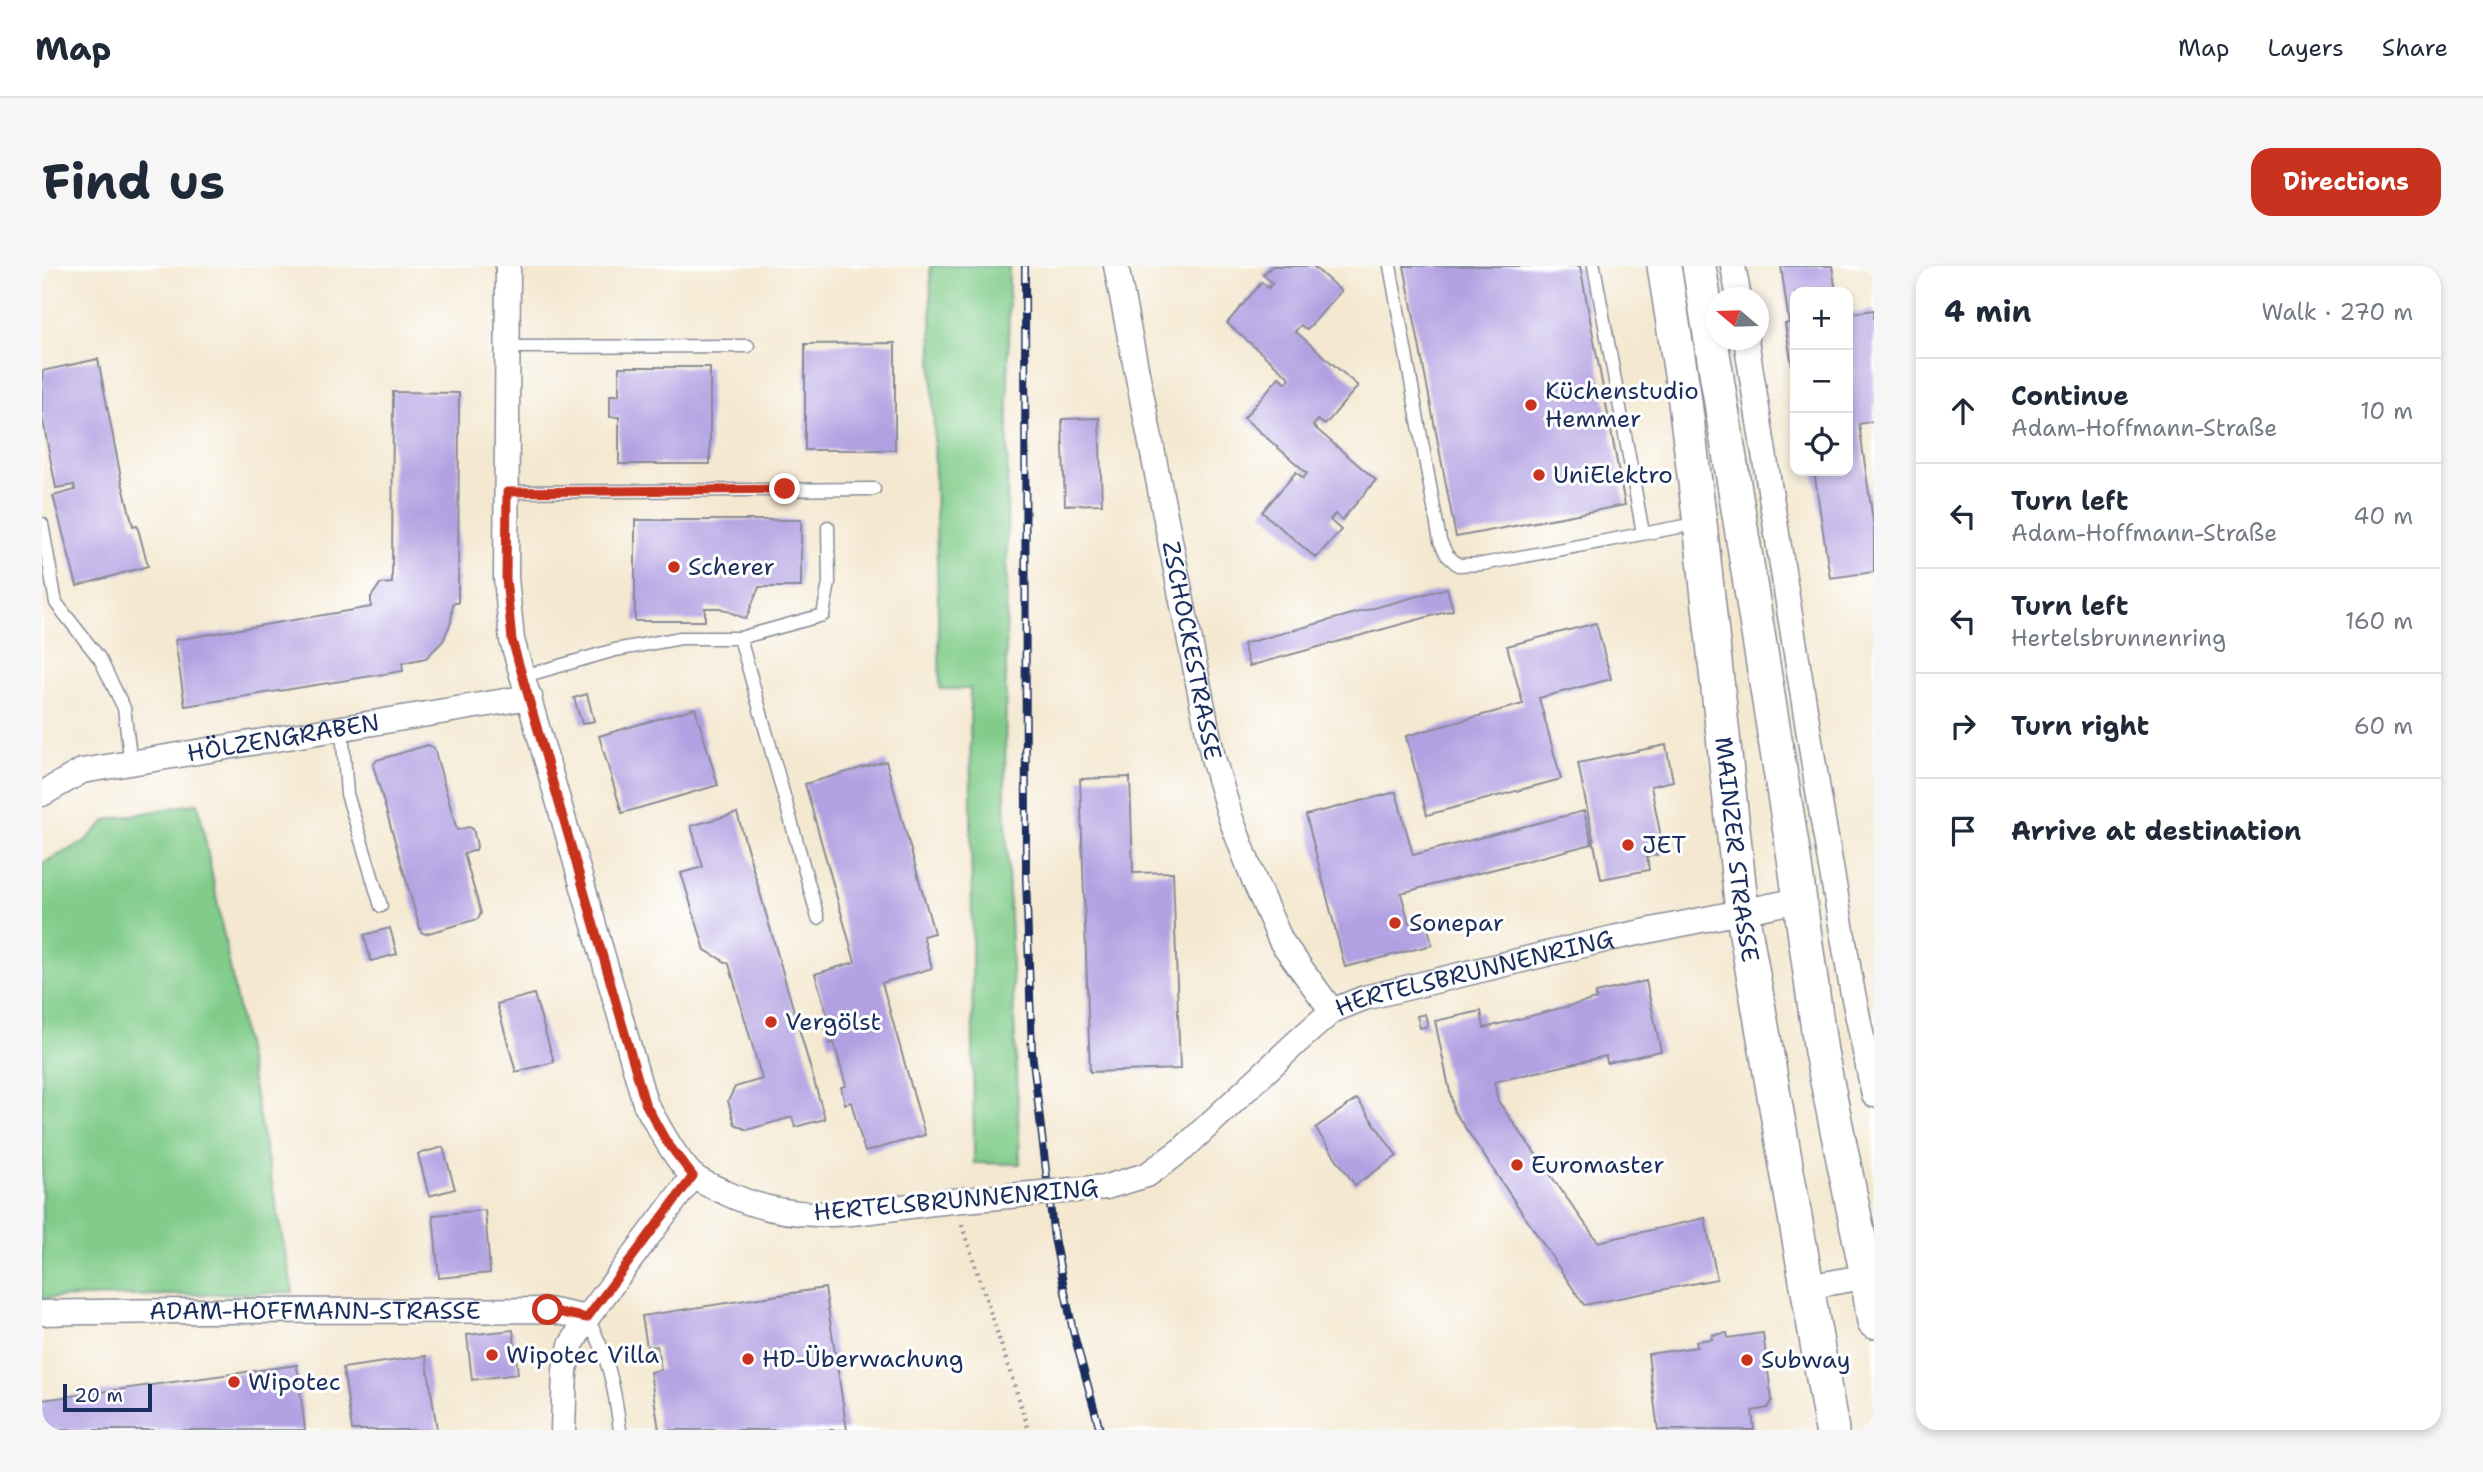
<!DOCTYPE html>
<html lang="en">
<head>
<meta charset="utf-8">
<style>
  body { margin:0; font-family:"Shantell Sans",sans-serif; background:#f6f6f7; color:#1f2937 }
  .controls { position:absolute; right:21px; top:21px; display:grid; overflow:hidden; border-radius:14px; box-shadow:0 4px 10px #0003 }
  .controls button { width:63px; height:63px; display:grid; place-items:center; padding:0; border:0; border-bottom:2px solid #e0e1e3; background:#fff; color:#1f2937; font:35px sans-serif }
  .compass { position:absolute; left:1664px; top:21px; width:63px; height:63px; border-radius:50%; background:#fff; box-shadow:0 4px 10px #0003; rotate:289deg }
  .scale { position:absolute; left:21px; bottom:18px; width:89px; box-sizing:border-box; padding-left:7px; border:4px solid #1b2f5e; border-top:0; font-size:19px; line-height:24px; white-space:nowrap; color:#1b2f5e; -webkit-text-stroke:5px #fff; paint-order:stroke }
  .stop { position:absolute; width:21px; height:21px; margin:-16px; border:5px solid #c8321e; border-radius:50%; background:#fff }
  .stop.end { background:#c8321e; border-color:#fff; box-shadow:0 2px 7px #0008 }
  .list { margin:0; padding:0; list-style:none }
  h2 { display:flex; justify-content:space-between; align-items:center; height:91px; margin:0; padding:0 28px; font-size:30px }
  h2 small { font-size:23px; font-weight:400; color:#747a83 }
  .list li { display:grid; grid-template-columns:46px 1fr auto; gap:21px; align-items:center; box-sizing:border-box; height:105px; padding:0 28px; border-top:2px solid #e0e1e3 }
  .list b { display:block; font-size:26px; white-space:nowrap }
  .list p { margin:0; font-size:23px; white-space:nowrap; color:#747a83 }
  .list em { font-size:23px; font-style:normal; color:#747a83 }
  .icon { flex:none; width:38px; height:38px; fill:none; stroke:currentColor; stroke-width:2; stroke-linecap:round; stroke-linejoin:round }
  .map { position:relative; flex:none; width:1832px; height:1164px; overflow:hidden; border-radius:21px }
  header { display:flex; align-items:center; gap:42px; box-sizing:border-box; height:98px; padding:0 35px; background:#fff; border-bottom:2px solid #e0e1e3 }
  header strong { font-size:33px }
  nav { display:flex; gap:38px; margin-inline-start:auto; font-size:24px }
  .intro { display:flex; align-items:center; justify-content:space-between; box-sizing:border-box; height:168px; padding:0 42px }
  h1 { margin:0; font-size:49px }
  .button { padding:18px 32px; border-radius:21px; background:#c8321e; color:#fff; font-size:24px; font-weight:700 }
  main { display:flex; gap:42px; padding:0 42px }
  aside { flex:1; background:#fff; border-radius:21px; box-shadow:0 4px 10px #0003 }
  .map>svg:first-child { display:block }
  .green { fill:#81cc8a; stroke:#4e7e74; stroke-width:2 }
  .building { fill:#b2a1e2 }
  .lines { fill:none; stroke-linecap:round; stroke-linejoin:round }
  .lane-casing { stroke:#888c97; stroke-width:15 }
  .street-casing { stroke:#888c97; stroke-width:27 }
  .secondary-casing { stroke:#888c97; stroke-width:36 }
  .path { stroke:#888c97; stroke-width:4.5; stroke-dasharray:2 5; stroke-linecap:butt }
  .lane { stroke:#fff; stroke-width:12 }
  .street { stroke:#fff; stroke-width:24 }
  .secondary { stroke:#fff; stroke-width:33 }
  .rail-casing { stroke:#1b2f5e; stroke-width:8 }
  .rail { stroke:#fff; stroke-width:5; stroke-dasharray:16; stroke-linecap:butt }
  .street-bridge-casing { stroke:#888c97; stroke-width:27; stroke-linecap:butt }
  .street-bridge { stroke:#fff; stroke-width:24 }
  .route { stroke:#c8321e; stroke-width:9 }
  .poi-dot { fill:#c8321e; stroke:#fff; stroke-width:2.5 }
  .labels { text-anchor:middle; stroke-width:6; stroke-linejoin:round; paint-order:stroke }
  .poi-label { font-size:24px; fill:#1b2f5e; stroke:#fff; text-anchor:start }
  .street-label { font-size:24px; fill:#1b2f5e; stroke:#fff }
</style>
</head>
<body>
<header>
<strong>Map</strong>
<nav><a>Map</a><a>Layers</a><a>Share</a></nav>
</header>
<div class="intro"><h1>Find us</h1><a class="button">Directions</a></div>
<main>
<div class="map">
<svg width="1832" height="1164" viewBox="0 0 1832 1164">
  <rect width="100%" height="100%" fill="#fff"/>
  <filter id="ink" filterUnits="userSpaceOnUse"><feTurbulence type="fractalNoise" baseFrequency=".0143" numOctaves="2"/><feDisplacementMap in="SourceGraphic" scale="14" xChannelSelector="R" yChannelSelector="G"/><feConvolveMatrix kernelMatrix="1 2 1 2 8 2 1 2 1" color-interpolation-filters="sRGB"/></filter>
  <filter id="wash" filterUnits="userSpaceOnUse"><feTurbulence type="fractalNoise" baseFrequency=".00686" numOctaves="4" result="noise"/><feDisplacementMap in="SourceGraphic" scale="28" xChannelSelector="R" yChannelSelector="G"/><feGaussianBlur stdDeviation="1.57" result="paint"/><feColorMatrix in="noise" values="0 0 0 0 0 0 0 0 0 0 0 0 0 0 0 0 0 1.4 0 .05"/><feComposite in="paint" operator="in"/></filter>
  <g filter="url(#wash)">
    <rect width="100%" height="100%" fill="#f4e8d0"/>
    <path class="green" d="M888 0H967L963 529 978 898 932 897 928 423H898Z
      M156 537 251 1026 0 1032V597L41 577 65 554Z"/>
    <g id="blocks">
      <path class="building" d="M1230 0H1271L1299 25 1265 64 1259 59 1253 65 1316 120 1283 159 1276 154 1271 160 1334 214 1300 254 1293 248 1288 254 1299 264 1274 292 1220 246 1254 206 1261 212 1265 207 1202 152 1237 111 1244 117 1248 112 1185 57 1220 16 1226 22 1231 17 1221 9Z
        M1362 0H1538L1583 239 1414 271Z
        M1739 0H1790L1794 26H1753V118L1743 58 1747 57Z
        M1832 44V155L1817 158 1832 262V306L1788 312 1772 205H1806V48Z
        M853 77V184H763V78Z
        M56 93 79 212 91 260 95 259 106 300 35 320 11 230 33 224 32 219 14 222 0 150V105Z
        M577 101H668V198H577V151H568V129H577Z
        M351 126 417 127 416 337H411L409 356 401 375 384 392 360 397 361 405 143 440 133 374 329 341V331L338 318 350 317Z
        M1057 152 1060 238 1023 239 1020 153Z
        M593 254H759V321H717L704 353 678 342H663V355H593Z
        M1405 322 1411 344 1207 400 1201 378Z
        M1554 357 1569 413 1497 432 1519 513 1385 549 1364 470 1481 438 1465 380Z
        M545 428 552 455 540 458 532 432Z
        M653 442 676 519 580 547 557 470Z
        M386 479 392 482 415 564 427 561 431 563 435 580 434 584 422 588 439 647 436 653 383 668 379 666 331 499 335 494Z
        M1624 479 1631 515 1609 520 1622 587 1605 591 1607 604 1559 613 1536 497Z
        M844 495 892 667 881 670 890 702 840 717 883 869 823 886 809 836 803 838 799 821 804 820 792 777 787 778 783 763 789 762 773 708 813 696 763 518Z
        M1088 511 1091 607 1131 606 1138 803 1048 806 1038 513Z
        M1354 526 1371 589 1542 545 1550 578 1359 627 1367 657 1384 653 1390 679 1303 701 1264 549Z
        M695 547 783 853 753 861 750 851 705 864 693 858 686 835 693 821 720 813 687 698 663 684 639 607 661 601 649 560Z
        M348 662 355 688 329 695 322 669Z
        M1604 715 1619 785 1565 797 1564 790 1452 816 1456 835 1556 976 1663 952 1675 1013 1542 1039 1412 845 1393 755 1439 745 1442 762 1554 733V727Z
        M492 728 512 796 474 806 455 738Z
        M1383 748 1386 760 1378 762 1375 750Z
        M1315 833 1355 890 1313 919 1273 862Z
        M401 881 413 923 387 930 376 888Z
        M443 944 448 1007 397 1012 391 949Z
        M783 1022 805 1164H617L608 1106 619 1104 615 1080 605 1081 600 1050Z
        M471 1064 476 1108 430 1114 425 1069Z
        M1685 1067 1686 1072 1721 1067 1730 1135 1726 1142 1710 1145 1712 1164H1616L1606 1088 1655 1081 1654 1075 1670 1073V1069Z
        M384 1090 395 1164H310L301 1102Z
        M255 1099 263 1164H0V1134Z"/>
    </g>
  </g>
  <g filter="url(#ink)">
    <use href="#blocks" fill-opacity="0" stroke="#888c97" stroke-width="2"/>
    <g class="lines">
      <g class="lane-casing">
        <path id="lane" d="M1348 0 1398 275 1405 289 1416 299 1441 298 1658 257
          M1552 0 1601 267
          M465 81 706 80
          M465 226 832 223
          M0 258 14 337 58 393 82 442 89 498
          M482 410 573 384 639 372H698
          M300 464 305 528 339 640
          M776 652 698 372 781 349 787 317 786 261
          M545 1052C566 1087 573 1124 578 1164"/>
      </g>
      <g class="street-casing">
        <g id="street">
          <path d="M466 0 464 312 470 374 603 837C617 861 630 888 649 908 657 916 672 921 682 926 766 968 846 938 934 933"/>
          <path id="s1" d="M1074 0 1171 492 1189 553 1212 614 1239 675 1290 745"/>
          <path d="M1691 0 1697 32"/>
          <path d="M1704 74 1778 537 1810 723 1832 829"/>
          <path id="s2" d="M0 528 40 505 488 431"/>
          <path id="s3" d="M1064 921 1105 909 1142 882 1256 775 1290 745 1322 732 1571 672 1757 634"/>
          <path d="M1765 1021 1832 1009"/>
          <path id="s4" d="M0 1047C169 1043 337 1046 506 1044L545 1052"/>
          <path d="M521 1164 523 1104 529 1079 545 1052 651 910"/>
        </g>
      </g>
      <g class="secondary-casing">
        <g id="secondary">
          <path id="s5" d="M1622 0 1642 128 1658 257 1700 645 1790 1164"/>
          <path d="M1657 0 1751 585 1779 786 1825 1010 1832 1056"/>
        </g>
      </g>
      <path class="path" d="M920 959 987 1164"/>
      <use href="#lane" class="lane"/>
      <use href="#street" class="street"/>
      <use href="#secondary" class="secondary"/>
      <g class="rail-casing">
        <path id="rail" d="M983 0 984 611 990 786 1012 972 1031 1065 1058 1164"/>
      </g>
      <use href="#rail" class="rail"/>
      <g class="street-bridge-casing">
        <path id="street-bridge" d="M934 933 1064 921"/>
      </g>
      <use href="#street-bridge" class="street-bridge"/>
    </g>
  </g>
  <g class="lines" filter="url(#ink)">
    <path class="route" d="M506 1044 545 1052 651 910 624 875 603 837 470 374 464 312 465 226 743 223"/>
  </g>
  <g class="poi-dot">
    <circle cx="1489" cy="139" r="7"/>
    <circle cx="1497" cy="209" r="7"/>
    <circle cx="632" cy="301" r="7"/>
    <circle cx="1586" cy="579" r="7"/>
    <circle cx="1353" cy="657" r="7"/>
    <circle cx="729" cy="756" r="7"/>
    <circle cx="1475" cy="899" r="7"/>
    <circle cx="450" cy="1089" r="7"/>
    <circle cx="706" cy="1093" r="7"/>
    <circle cx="1705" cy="1094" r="7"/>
    <circle cx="192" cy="1116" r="7"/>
  </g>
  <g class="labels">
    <g class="poi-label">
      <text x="1503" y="133">Küchenstudio<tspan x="1503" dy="28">Hemmer</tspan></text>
      <text x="1511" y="217">UniElektro</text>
      <text x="646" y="309">Scherer</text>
      <text x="1600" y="587">JET</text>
      <text x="1367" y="665">Sonepar</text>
      <text x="743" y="764">Vergölst</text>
      <text x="1489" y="907">Euromaster</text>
      <text x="464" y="1097">Wipotec Villa</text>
      <text x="720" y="1101">HD-Überwachung</text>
      <text x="1719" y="1102">Subway</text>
      <text x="206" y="1124">Wipotec</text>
    </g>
    <g class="street-label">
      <text dy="8" stroke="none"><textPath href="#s1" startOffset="392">ZSCHOCKESTRASSE</textPath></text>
      <text dy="8" stroke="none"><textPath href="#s2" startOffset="250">HÖLZENGRABEN</textPath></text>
      <text dy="8" stroke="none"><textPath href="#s5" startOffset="588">MAINZER STRASSE</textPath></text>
      <text dy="8" stroke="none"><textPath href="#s3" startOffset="438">HERTELSBRUNNENRING</textPath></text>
      <text transform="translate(914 934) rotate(-5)" y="8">HERTELSBRUNNENRING</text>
      <text dy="8" stroke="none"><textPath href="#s4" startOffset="273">ADAM-HOFFMANN-STRASSE</textPath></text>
    </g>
  </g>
</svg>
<div class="controls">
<button>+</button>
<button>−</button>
<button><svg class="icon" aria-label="locate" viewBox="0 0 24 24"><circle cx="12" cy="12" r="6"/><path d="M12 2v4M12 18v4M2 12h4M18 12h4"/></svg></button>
</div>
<svg class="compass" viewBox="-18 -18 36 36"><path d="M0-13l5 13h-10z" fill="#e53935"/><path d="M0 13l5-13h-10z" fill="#747a83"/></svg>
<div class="scale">20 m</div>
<div class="stop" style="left:506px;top:1044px"></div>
<div class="stop end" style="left:743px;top:223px"></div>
</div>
<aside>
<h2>4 min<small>Walk · 270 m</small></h2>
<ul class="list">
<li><svg class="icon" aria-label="ahead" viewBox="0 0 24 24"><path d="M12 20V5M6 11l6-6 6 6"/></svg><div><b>Continue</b><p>Adam-Hoffmann-Straße</p></div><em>10 m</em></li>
<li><svg class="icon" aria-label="left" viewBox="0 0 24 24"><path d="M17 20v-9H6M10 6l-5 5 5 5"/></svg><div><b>Turn left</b><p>Adam-Hoffmann-Straße</p></div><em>40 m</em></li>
<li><svg class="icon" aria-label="left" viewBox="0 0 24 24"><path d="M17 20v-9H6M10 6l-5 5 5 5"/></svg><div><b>Turn left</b><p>Hertelsbrunnenring</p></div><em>160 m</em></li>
<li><svg class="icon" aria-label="right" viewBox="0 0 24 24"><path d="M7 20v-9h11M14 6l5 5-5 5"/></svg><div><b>Turn right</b></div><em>60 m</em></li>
<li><svg class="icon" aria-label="arrive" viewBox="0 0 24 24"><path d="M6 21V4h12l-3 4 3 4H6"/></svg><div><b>Arrive at destination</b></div></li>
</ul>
</aside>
</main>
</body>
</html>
